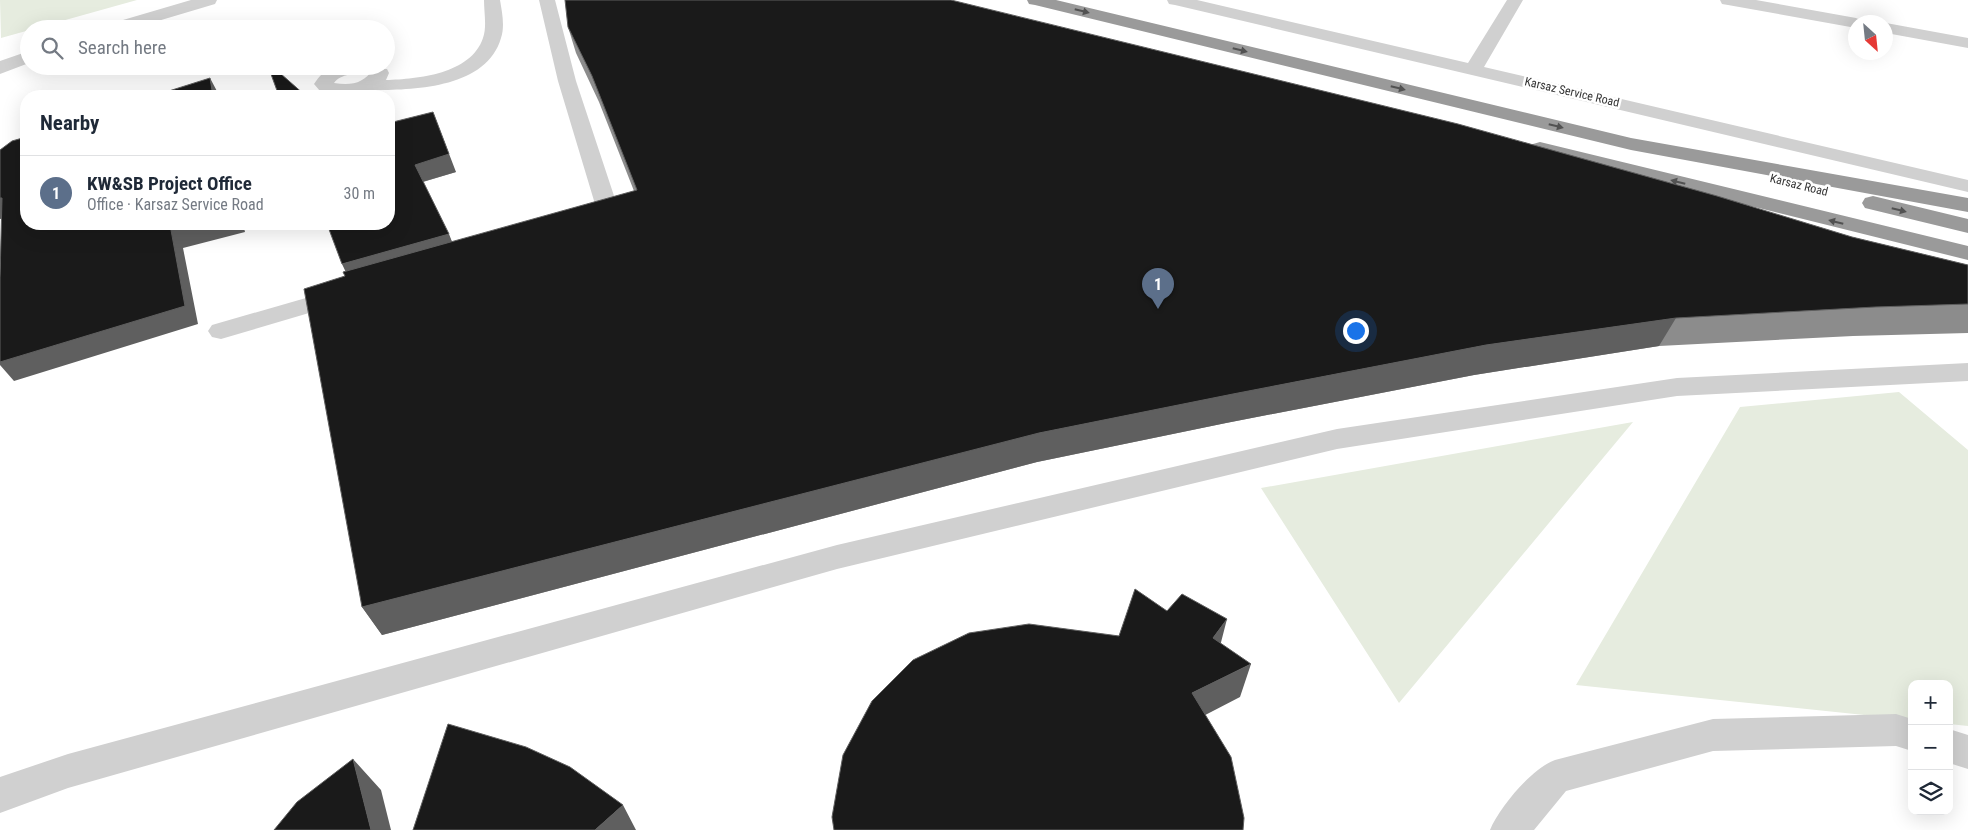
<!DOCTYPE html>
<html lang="en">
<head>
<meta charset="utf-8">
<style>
  body { margin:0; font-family:"Roboto Condensed",sans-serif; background:#f6f6f7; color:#1f2937 }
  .controls { position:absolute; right:15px; bottom:15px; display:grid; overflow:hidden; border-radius:10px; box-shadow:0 5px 20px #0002 }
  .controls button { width:45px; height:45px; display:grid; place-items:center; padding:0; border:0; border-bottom:1px solid #e0e1e3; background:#fff; color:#1f2937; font:25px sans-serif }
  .compass { position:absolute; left:1848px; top:15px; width:45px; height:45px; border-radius:50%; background:#fff; box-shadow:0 5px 20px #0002; rotate:153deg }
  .you { position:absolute; left:1355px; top:330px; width:18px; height:18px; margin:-12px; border:4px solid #fff; border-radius:50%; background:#1a73e8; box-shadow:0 0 0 8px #1a73e833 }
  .badge { display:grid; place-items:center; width:32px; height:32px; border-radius:50%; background:#7c3aed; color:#fff; font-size:16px; font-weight:700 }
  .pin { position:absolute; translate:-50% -41px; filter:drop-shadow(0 1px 2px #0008) }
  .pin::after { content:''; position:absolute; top:26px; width:18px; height:15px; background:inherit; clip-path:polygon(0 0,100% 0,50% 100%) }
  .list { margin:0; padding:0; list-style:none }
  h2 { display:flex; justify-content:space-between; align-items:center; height:65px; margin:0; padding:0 20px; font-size:21px }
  h2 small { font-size:16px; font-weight:400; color:#747a83 }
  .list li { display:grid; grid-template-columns:32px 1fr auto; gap:15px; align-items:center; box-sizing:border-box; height:75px; padding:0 20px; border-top:1px solid #e0e1e3 }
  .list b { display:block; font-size:19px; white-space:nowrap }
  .list p { margin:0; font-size:16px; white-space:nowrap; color:#747a83 }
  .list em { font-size:16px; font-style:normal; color:#747a83 }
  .icon { flex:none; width:28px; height:28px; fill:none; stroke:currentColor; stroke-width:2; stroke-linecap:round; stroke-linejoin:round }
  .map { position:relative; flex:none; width:1968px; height:830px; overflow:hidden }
  .search { position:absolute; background:#fff; box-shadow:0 5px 20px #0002; left:20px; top:20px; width:375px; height:55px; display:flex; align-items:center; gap:12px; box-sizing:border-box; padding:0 18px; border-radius:28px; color:#747a83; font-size:19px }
  .panel { position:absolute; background:#fff; box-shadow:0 5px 20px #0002; left:20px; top:90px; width:375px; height:140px; border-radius:20px }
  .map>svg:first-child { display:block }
  .green { fill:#e6ecdf }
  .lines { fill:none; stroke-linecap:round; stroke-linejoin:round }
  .minor { fill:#d0d0d0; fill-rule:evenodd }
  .highway { fill:#9a9a9a; fill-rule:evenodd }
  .wall { fill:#8c8c8c }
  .shaded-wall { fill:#5f5f5f }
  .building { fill:#1a1a1a; stroke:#5f5f5f }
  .oneway { fill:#525252 }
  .labels { text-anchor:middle; stroke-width:5; stroke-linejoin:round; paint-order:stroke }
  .far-street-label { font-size:12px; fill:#333; stroke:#fff }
</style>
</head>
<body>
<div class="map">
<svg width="1968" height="830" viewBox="0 0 1968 830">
  <rect width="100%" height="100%" fill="#fff"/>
  <path class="green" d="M0 0H137L1 38Z
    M1899 392 1968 450V726L1949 724V684H1912V720L1576 685 1740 407Z
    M1633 422 1399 703 1261 488Z"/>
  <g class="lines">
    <path class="minor" d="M191 0H217L215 4 131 29H103L106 25Z
      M484 0H500C502 12 505 26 501 38 487 87 417 90 376 90 370 90 364 94 358 95 345 97 333 95 320 91L314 84C329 62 339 66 363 66 356 76 341 73 334 83 352 86 364 83 373 69H387L389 73 386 80C418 79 471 74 483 38 487 27 484 12 484 0Z
      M539 0H555L576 81 621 217C615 227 597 229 586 227L583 222 586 217 598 214 558 81Z
      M1167 0H1197L1468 63 1507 0H1523L1484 67 1968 180V192L1175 5 1169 4Z
      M1720 0H1756L1856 18 1864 22H1856V28L1728 5 1722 4Z
      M1886 23 1968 38V48L1886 33Z
      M29 51V63L0 74V61Z
      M344 287 353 290 356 295 353 300 221 339 212 337 208 331 212 325Z
      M1968 363V381L1677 396 1337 449 837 569 68 788 0 813V777L68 754 837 545 1337 429 1677 378Z
      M1896 714 1912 719V751L1896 746 1713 751 1566 791 1534 830H1490C1499 808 1532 768 1555 760L1713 719Z
      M1949 729 1968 735V769L1949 763Z"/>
    <path class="highway" d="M1027 0H1056L1631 138 1968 198V212L1631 150 1035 5 1029 4Z
      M1540 142 1968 246V260L1533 152 1530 148 1533 144Z
      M1873 196 1968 219V233L1865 208 1862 203 1865 198Z"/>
  </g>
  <path class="wall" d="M568 27 1852 237 1968 265V333L1853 336 1659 346 1474 375 1226 423 1037 462 382 635 362 607 345 276 389 123 456 172 423 182 452 242 634 191 599 102 576 53Z"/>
  <path class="shaded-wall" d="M210 78 219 95V96H213Z
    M433 112 456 172 422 182 415 165Z
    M0 198H2L16 216 0 219Z
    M196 224H243L245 232 183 248 198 324 14 381 0 365V362L171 230Z
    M449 234 456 252 351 283 342 264Z
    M1676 318 1659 346 1474 375 1226 423 1037 462 382 635 362 607 1039 433 1233 394 1486 345Z
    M1227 619 1218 654 1213 638Z
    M1251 664 1240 697 1184 726 1192 693Z
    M353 759 381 790 391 830H371Z
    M623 805 636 830H595Z"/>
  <path class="building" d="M565 0H951L1458 124 1717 196 1852 237 1968 265V304L1875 307 1676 318 1486 345 1233 394 1039 433 362 607 304 289 345 276 343 272 637 190 592 76 568 27Z
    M268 66H272L306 96H279Z
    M210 78 213 96H153Z
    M433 112 449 154 415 165 449 234 342 264 327 224H389V123Z
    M26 137V224H196L171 230 185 306 0 362V278L2 198H0V150L12 141Z
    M1135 589 1167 611 1182 594 1227 619 1213 638 1251 664 1192 693 1231 757 1244 818 1243 830H834L832 817 843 755 872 701 913 660 969 633 1029 624 1119 636Z
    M448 724 526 747 570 767 623 805 595 830H413Z
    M353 759 371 830H274L297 802Z"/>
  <defs><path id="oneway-solid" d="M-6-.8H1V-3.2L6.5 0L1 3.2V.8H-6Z" transform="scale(1.25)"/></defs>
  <g class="oneway">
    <use href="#oneway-solid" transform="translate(1082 11) rotate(14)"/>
    <use href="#oneway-solid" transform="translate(1240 50) rotate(14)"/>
    <use href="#oneway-solid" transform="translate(1398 88) rotate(14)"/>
    <use href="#oneway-solid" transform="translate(1556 126) rotate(14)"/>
    <use href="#oneway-solid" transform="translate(1678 182) rotate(-166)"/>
    <use href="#oneway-solid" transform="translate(1899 210) rotate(14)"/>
    <use href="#oneway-solid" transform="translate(1836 222) rotate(-166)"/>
  </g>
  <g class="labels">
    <g class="far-street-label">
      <text transform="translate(1572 92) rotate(13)" y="4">Karsaz Service Road</text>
      <text transform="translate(1799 185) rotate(14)" y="4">Karsaz Road</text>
    </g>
  </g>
</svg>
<div class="controls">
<button>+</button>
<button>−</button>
<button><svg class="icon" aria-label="layers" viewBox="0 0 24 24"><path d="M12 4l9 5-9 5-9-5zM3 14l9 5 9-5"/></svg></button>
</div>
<svg class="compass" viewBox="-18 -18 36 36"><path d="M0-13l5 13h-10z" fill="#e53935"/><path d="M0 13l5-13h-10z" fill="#747a83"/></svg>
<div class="you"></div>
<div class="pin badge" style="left:1158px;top:309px;background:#5c6f8a">1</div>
<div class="search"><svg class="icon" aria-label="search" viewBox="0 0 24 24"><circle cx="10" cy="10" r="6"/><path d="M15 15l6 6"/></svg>Search here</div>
<section class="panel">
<h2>Nearby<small></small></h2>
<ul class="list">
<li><span class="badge" style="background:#5c6f8a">1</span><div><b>KW&amp;SB Project Office</b><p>Office · Karsaz Service Road</p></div><em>30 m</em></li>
</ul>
</section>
</div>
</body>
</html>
